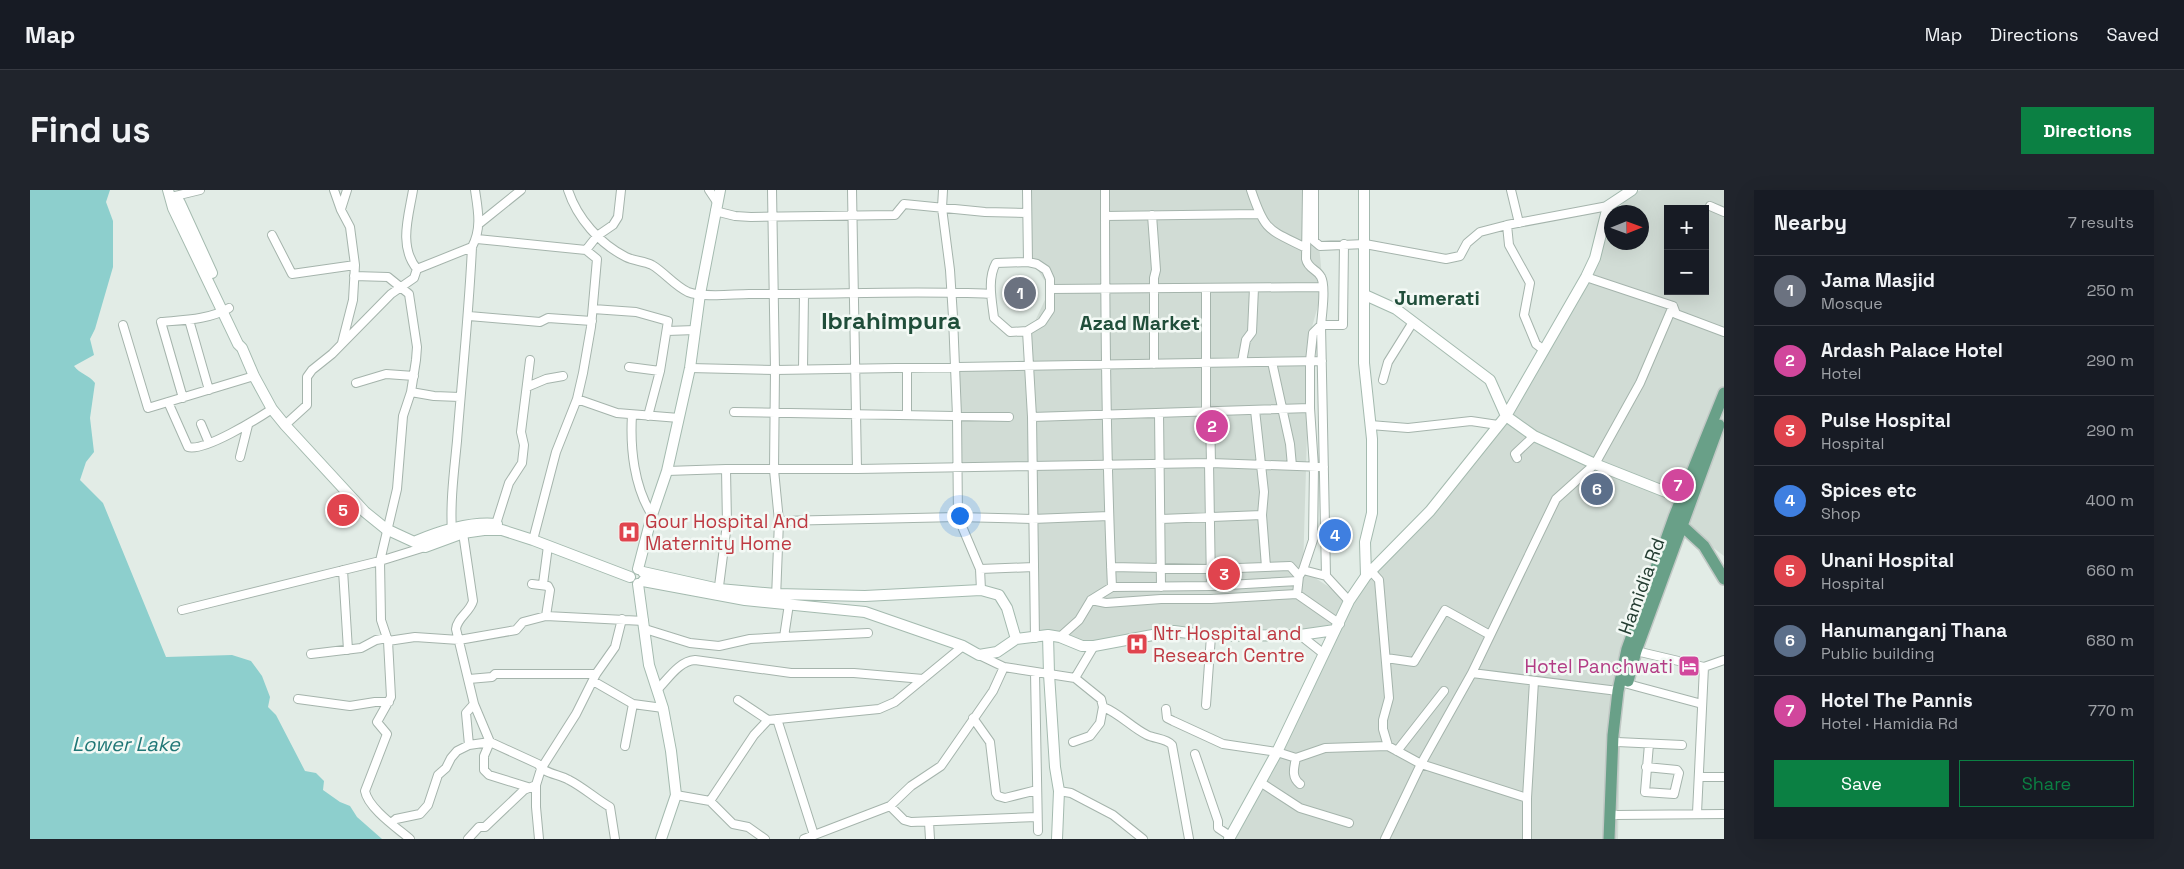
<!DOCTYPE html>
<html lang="en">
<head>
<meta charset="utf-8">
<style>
  body { margin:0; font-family:"Space Grotesk",sans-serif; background:#20242c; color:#f1f3f6 }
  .controls { position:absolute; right:15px; top:15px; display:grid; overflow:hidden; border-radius:0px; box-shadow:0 5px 20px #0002 }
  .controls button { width:45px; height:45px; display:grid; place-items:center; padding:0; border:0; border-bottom:1px solid #363941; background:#171b24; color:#f1f3f6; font:25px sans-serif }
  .compass { position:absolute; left:1574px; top:15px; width:45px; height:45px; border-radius:50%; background:#171b24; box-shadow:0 5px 20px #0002; rotate:89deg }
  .you { position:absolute; left:929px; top:325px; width:18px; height:18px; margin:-12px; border:4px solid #fff; border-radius:50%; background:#1a73e8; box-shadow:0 0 0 8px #1a73e833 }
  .badge { display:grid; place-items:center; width:32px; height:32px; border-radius:50%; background:#0b8043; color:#fff; font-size:16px; font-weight:700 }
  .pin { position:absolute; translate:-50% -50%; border:2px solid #fff; box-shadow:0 1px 5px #0006 }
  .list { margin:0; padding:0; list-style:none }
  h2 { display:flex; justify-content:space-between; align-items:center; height:65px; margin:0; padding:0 20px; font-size:21px }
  h2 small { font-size:16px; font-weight:400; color:#9ea1a6 }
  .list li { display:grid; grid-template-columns:32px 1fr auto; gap:15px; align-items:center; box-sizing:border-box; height:70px; padding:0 20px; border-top:1px solid #363941 }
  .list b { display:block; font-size:19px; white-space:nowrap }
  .list p { margin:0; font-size:16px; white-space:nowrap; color:#9ea1a6 }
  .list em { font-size:16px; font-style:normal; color:#9ea1a6 }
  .actions { display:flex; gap:10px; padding:15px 20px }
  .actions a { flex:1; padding:11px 0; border:1px solid #0b8043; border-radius:0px; text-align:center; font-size:18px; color:#0b8043 }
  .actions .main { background:#0b8043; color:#fff }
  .map { position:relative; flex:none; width:1694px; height:649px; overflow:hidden; border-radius:0px }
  header { display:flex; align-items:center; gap:30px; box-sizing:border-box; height:70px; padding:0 25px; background:#171b24; border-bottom:1px solid #363941 }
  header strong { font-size:24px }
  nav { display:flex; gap:28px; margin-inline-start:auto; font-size:18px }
  .intro { display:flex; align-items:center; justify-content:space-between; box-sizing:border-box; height:120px; padding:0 30px }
  h1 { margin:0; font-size:35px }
  .button { padding:12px 22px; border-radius:0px; background:#0b8043; color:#fff; font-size:18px; font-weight:700 }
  main { display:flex; gap:30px; padding:0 30px }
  aside { flex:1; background:#171b24; border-radius:0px; box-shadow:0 5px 20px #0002 }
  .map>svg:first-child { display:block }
  .built { fill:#d1dcd5; fill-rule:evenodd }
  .water { fill:#8dcfcd }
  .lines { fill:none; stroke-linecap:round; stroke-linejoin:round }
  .street-casing { stroke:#a5b4ac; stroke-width:10 }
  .secondary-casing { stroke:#a4baaf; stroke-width:12 }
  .primary-casing { stroke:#c1c8c5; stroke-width:14 }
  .street { stroke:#fff; stroke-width:8 }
  .secondary { stroke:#fff; stroke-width:10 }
  .primary { stroke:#69a088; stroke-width:11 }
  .labels { text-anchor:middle; stroke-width:5; stroke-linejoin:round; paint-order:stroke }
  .health-label { font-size:19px; fill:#be3a42; stroke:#f3f9f5; text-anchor:start }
  .street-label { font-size:19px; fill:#233c31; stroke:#f3f9f5 }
  .hotel-label { font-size:19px; fill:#b23c85; stroke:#f3f9f5; text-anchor:end }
  .neighbourhood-label { font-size:20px; font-weight:bold; fill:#204e3a; stroke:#f3f9f5 }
  .water-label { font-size:20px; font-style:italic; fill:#1f7675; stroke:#f3f9f5 }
  .district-label { font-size:24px; font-weight:bold; fill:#204e3a; stroke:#f3f9f5 }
</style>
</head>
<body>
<header>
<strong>Map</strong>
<nav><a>Map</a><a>Directions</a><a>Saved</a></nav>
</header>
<div class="intro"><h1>Find us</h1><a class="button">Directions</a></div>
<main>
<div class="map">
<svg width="1694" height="649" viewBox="0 0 1694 649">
  <rect width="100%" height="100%" fill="#e2ece6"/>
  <path class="built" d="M994 0H1284L1293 98 1280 144 1273 380 1319 410 1476 226 1581 34 1582 52H1612V22H1588L1597 5 1612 0H1694V366L1651 333 1591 505 1588 649H1200L1305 438 1063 456 1005 448 1002 280 926 277 925 177 1001 175 1000 142 1020 99 996 62ZM1638 19H1675V101H1638Z"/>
  <path class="water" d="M0 0H80L76 12 83 31V77L65 139 60 149 64 165 44 176C50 184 59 185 65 193L60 228 64 262 56 272 50 290 73 313 136 467 202 465 221 471 232 486 240 507 238 517 246 525 275 581 286 583 294 591 293 600 310 612 320 616 327 627 352 649H0Z"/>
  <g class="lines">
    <g class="street-casing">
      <path id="street" d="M304 0 311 20 320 37 325 75 323 110 312 153
        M383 0C379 25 368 56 387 79
        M538 0C547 28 570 54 596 67 604 71 614 71 622 75 634 82 645 96 658 102 673 108 703 104 719 104 800 105 880 100 961 104
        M679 0 687 12
        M742 0 745 180 744 280 749 331 746 408
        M822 0 827 279
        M913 0 912 18 920 80 923 127 927 226 928 327 950 379 951 400
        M997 0 998 72
        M1075 0C1075 132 1076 265 1082 397
        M1221 0C1235 42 1238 39 1276 58
        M1277 0 1276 69C1278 79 1287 79 1291 87 1296 96 1292 124 1291 135L1296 386 1319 411
        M1284 0V51L1290 56 1335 54 1416 69 1430 66 1437 53 1450 42 1477 35 1578 16
        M1481 0 1489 33
        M141 7 170 0
        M1680 16 1694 22
        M311 19 317 0
        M685 21 705 26 721 27 865 25 874 14 955 22 997 23
        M1122 25 1126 80 1124 88V174
        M1075 26 1229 24
        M450 33 491 0
        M1477 35 1479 55 1500 93 1494 125 1506 154 1514 160
        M242 45 262 84 325 75
        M447 49 556 60 567 69 561 137 553 183 547 209 526 262 503 350
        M556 60 567 46 583 35 588 27 591 0
        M998 72 1007 74 1016 80 1020 89V120L1012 132 997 141 980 142 964 128C962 111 957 89 966 73Z
        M324 86 358 87 379 104 387 157 386 170 381 202 373 226 367 299 350 371 351 430 358 451 361 507 347 532 357 544 335 601C338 618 367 638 380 649
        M1556 87 1643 116 1646 124 1694 142
        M1020 99 1293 97
        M1176 99V221L1180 225 1181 273
        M563 119 606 122 638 131 630 181
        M439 126 510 132 518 128 562 131
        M159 130 179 200
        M93 135 118 218 224 186
        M637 141 665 140
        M997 141 1002 227 1005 448
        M1212 172 1216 150 1222 142 1224 98
        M1242 172 1260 254 1262 276
        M599 177 630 181 618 226
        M660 178 745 180 1292 171
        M773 179 774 104
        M1353 190 1358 172 1383 132
        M326 193 356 184 384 186
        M497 197 516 189 533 186
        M381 202 404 206 430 207
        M153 208 131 132C152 130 179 130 199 118
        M547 209 587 223 649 228
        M138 212 158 257C174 262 227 229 242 219
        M1225 220 1234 302 1232 325 1236 377
        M704 222 979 227
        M1129 223 1131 397
        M602 225C600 258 604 297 622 325
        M877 225V178
        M1002 227 1280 218
        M171 234 179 253
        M255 235 277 215V187L282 180 302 164 361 104 384 88 387 79 442 57
        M1340 235 1378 238 1441 231 1468 235
        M210 267 218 235
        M1487 268 1485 264 1504 246
        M1179 273 1181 396
        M637 281 696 279H827L1181 273 1294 277
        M1131 329 1232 325
        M749 331 928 327 1002 329 1079 326
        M466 334 479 293 492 273 494 255 491 242 500 170
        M422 343C420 312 424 282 427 251 432 187 439 122 442 57 452 38 448 20 445 0
        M433 343 443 411C440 422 427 428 426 439L444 514 460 552 508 574C514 584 529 584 539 590 553 597 566 609 580 617L585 649
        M1081 377 1181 379 1260 376 1269 386
        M950 379 1004 377
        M313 380 318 460
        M1273 380 1283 350 1284 277 1280 218V171L1283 143 1291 135H1313L1314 54
        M1341 381 1349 390 1359 508 1353 530V539L1358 556
        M502 394 518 396 520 400 516 426
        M513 394 518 356
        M688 404 697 334 696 279
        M1267 404 1269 386 1273 380 1296 386
        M1061 410 1076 413 1131 409H1181L1267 404 1310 434
        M152 420 350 371 395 357
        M615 439 660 453 689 456 720 449 754 447 759 414
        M1270 445 1294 464
        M754 447 838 443
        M1030 447 1049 430 1061 410 1082 397 1181 396 1268 391
        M358 451 385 447 429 450 486 440 493 432 516 426 614 431
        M1606 461 1674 477 1694 470
        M281 464 331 458 346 450 357 448
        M949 465 974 477 1045 488 1071 509 1073 517 1070 533 1060 546 1043 552
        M1356 468 1384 472 1415 420 1460 445
        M1005 483 1008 641
        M1442 483 1588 501
        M1045 488 1064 456
        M439 489 462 487 465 484H566
        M563 491 603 514 633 518
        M1594 493 1672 514
        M627 500C638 489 649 471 665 470L761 483H824L893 489
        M268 509 320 516 345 512H359
        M708 510 738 530
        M1176 515 1181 446
        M1073 517C1089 523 1101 537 1117 545 1125 549 1136 548 1142 555L1159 649
        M1136 519 1137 528 1143 531 1193 554 1247 562 1266 568 1295 558 1358 556 1391 574 1497 608
        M943 528 960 552 966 603 968 606 975 608 1007 600
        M747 529 784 645
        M1587 552 1652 555
        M439 555 436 523 444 514
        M595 556 603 514
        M1367 561 1414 501
        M1165 564 1188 631V638L1200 646
        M1266 568C1264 578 1261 587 1270 594
        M1616 577 1647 580 1649 583 1644 604 1615 602 1619 554
        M1669 587H1694
        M1230 592 1270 618 1319 633
        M506 595V617L509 649
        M1029 601 1041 603 1083 625 1113 649
        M646 605 680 611 724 545 738 530 849 519 865 512 933 456
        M680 611 703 634 718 637 735 649
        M860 616 874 630 881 632 1007 627
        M1667 623 1674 477
        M1586 625 1694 624
        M899 632 900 649
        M361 633 366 629 390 624 398 615 408 585 416 578 421 568 427 561 439 555 460 552 454 566V580L459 585 501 598
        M438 649 449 637H455L494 600 506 595 511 579 546 524 566 484 585 457 592 429
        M774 649 860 616 881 596 911 576 963 501 974 477
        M1355 649 1391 574 1442 483 1526 309 1565 274 1610 193 1643 116
        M1497 649V608L1504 491"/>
    </g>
    <g class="secondary-casing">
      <path id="secondary" d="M138 0 143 18 208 154 212 158 224 186 242 219 255 235 335 322 356 339 395 357 433 343 454 340H472L503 350 600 387
        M1334 0V173L1342 249V323L1335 352 1336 386
        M141 7 147 8 150 13 182 83
        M1335 105 1366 119 1460 190 1476 226 1504 246 1565 274 1651 308
        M386 351C410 341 441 331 467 334
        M608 379 622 325 637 281 660 178 670 104 690 0
        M613 382 689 399 746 404 835 406 951 400 969 405 977 418 986 449
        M613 391 715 410 835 422 933 456 949 465 967 462 986 449 1018 445 1030 447 1052 456H1064L1144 441 1181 446 1270 445 1305 440
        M608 394 619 475 633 518 641 561 646 605 631 649
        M1018 445 1019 484 1025 577 1029 601 1027 649
        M1199 649 1247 562 1319 411 1336 386 1400 321 1476 226 1556 87 1565 68 1578 16 1602 0"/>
    </g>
    <g class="primary-casing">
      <path id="primary" d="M1648 332 1674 356 1694 389
        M1598 491 1606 461 1689 235
        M1579 649 1583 545 1588 501 1597 459 1644 327 1694 203"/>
    </g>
    <use href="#street" class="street"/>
    <use href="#secondary" class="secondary"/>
    <use href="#primary" class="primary"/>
  </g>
  <defs>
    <g id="hospital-square" transform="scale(1.125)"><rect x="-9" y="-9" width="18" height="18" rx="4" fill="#e0444e" stroke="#f3f9f5"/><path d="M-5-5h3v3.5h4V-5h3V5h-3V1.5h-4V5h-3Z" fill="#fff"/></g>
    <g id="hotel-square" transform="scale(1.125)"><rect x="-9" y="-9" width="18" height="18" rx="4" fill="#d1479c" stroke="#f3f9f5"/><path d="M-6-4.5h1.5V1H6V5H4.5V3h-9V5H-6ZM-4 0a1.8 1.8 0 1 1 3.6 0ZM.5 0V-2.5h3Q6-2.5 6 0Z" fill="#fff"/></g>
  </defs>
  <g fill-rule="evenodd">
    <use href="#hospital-square" x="599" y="342"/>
    <use href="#hospital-square" x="1107" y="454"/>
    <use href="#hotel-square" x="1659" y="476"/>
  </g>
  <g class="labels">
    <g class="health-label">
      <text x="615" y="338">Gour Hospital And<tspan x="615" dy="22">Maternity Home</tspan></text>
      <text x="1123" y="450">Ntr Hospital and<tspan x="1123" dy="22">Research Centre</tspan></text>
    </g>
    <g class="street-label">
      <text transform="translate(1611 396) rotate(-70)" y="7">Hamidia Rd</text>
    </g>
    <g class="hotel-label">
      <text x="1643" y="483">Hotel Panchwati</text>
    </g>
    <g class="neighbourhood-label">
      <text x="1407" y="115">Jumerati</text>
      <text x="1110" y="140">Azad Market</text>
    </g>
    <g class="water-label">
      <text x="96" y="561">Lower Lake</text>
    </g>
    <g class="district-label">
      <text x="861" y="139">Ibrahimpura</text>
    </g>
  </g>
</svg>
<div class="controls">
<button>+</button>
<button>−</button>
</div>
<svg class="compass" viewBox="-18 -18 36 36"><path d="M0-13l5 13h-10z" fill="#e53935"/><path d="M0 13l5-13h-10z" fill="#9ea1a6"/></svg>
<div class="you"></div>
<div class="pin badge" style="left:990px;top:103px;background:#6b7280">1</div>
<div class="pin badge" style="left:1182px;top:236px;background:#d1479c">2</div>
<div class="pin badge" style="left:1194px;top:384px;background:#e0444e">3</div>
<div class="pin badge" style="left:1305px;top:345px;background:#3f7fe0">4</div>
<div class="pin badge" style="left:313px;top:320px;background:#e0444e">5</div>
<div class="pin badge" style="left:1567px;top:299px;background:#5c6f8a">6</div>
<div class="pin badge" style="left:1648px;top:295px;background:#d1479c">7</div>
</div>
<aside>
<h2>Nearby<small>7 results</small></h2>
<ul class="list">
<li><span class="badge" style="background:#6b7280">1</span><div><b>Jama Masjid</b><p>Mosque</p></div><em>250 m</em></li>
<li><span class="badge" style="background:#d1479c">2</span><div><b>Ardash Palace Hotel</b><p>Hotel</p></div><em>290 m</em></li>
<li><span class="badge" style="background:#e0444e">3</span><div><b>Pulse Hospital</b><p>Hospital</p></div><em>290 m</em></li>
<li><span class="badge" style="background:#3f7fe0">4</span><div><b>Spices etc</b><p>Shop</p></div><em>400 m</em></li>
<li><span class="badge" style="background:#e0444e">5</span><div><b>Unani Hospital</b><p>Hospital</p></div><em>660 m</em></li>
<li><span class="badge" style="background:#5c6f8a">6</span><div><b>Hanumanganj Thana</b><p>Public building</p></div><em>680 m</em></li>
<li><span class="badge" style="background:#d1479c">7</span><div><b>Hotel The Pannis</b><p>Hotel · Hamidia Rd</p></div><em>770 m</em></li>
</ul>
<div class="actions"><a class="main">Save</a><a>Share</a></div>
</aside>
</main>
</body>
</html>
